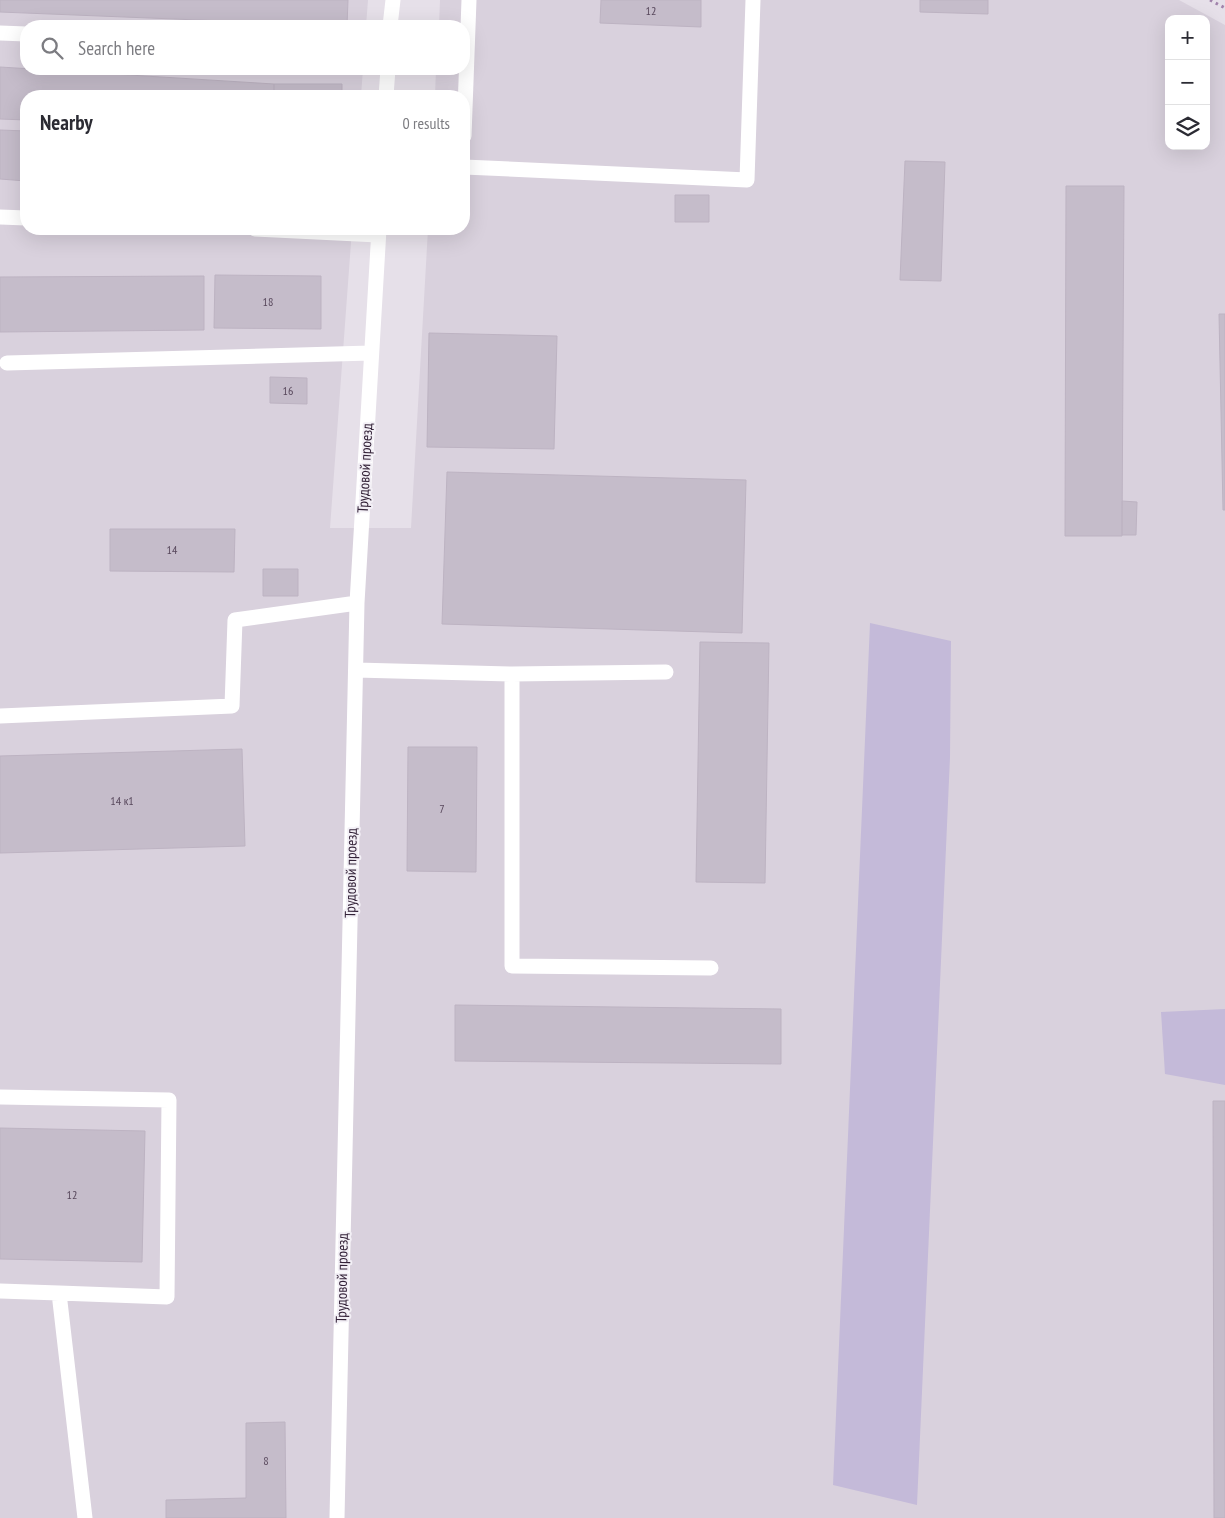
<!DOCTYPE html>
<html lang="en">
<head>
<meta charset="utf-8">
<style>
  body { margin:0; font-family:"PT Sans Narrow",sans-serif; background:#f2f2f3; color:#2b2b33 }
  .controls { position:absolute; right:15px; top:15px; display:grid; overflow:hidden; border-radius:10px; box-shadow:0 5px 20px #0002 }
  .controls button { width:45px; height:45px; display:grid; place-items:center; padding:0; border:0; border-bottom:1px solid #e1e1e2; background:#fff; color:#2b2b33; font:25px sans-serif }
  .list { margin:0; padding:0; list-style:none }
  h2 { display:flex; justify-content:space-between; align-items:center; height:65px; margin:0; padding:0 20px; font-size:21px }
  h2 small { font-size:16px; font-weight:400; color:#7c7c81 }
  .icon { flex:none; width:28px; height:28px; fill:none; stroke:currentColor; stroke-width:2; stroke-linecap:round; stroke-linejoin:round }
  .map { position:relative; flex:none; width:1225px; height:1518px; overflow:hidden }
  .search { position:absolute; background:#fff; box-shadow:0 5px 20px #0002; left:20px; top:20px; width:450px; height:55px; display:flex; align-items:center; gap:12px; box-sizing:border-box; padding:0 18px; border-radius:20px; color:#7c7c81; font-size:19px }
  .panel { position:absolute; background:#fff; box-shadow:0 5px 20px #0002; left:20px; top:90px; width:450px; height:145px; border-radius:20px }
  .map>svg:first-child { display:block }
  .built { fill:#d9d1dd; fill-rule:evenodd }
  .green { fill:#c4bad9 }
  .building { fill:#c5bcca; stroke:#bdb3c2 }
  .lines { fill:none; stroke-linecap:round; stroke-linejoin:round }
  .path { stroke:#a082ab; stroke-width:3; stroke-dasharray:2.5 4; stroke-linecap:butt }
  .minor { stroke:#fff; stroke-width:15 }
  .labels { text-anchor:middle; stroke-width:4; stroke-linejoin:round; paint-order:stroke }
  .number-label { font-size:12px; fill:#58485c }
  .street-label { font-size:15px; fill:#332238; stroke:#f3f0f6 }
</style>
</head>
<body>
<div class="map">
<svg width="1225" height="1518" viewBox="0 0 1225 1518">
  <rect width="100%" height="100%" fill="#e6e0e9"/>
  <path class="built" d="M0 0H368L366 26H26V69H363L361 96H26V229H352L330 528H411L428 229H464V96H435L436 69H464V26H439L440 0H1179L1225 25V1518H0ZM1169 19H1206V146H1169Z"/>
  <path class="green" d="M870 623 951 641 950 757 917 1505 833 1485Z
    M1225 1009V1085L1165 1074 1161 1012Z"/>
  <path class="building" d="M0 0H348L347 26 0 12Z
    M601 0H701V27L600 23Z
    M920 0H988V14L920 12Z
    M0 67 274 84V96H26V120L0 119Z
    M274 84H342V96H274Z
    M0 130 26 131V181L0 179Z
    M905 161 945 162 941 281 900 280Z
    M1066 186H1124L1122 536H1065Z
    M675 195H709V222H675Z
    M215 275 321 276V329L214 328Z
    M204 276V330L0 332V277Z
    M1219 314H1225V510H1223Z
    M429 333 557 336 554 449 427 447Z
    M270 377 307 378V404L270 403Z
    M447 472 746 480 742 633 442 624Z
    M1122 501 1137 502 1136 535H1122Z
    M110 529H235L234 572 110 571Z
    M263 569H298V596H263Z
    M700 642 769 643 765 883 696 882Z
    M408 747H477L476 872 407 871Z
    M242 749 245 846 0 853V756Z
    M455 1005 781 1009V1064L455 1061Z
    M1213 1101H1225V1518H1214Z
    M0 1128 145 1131 142 1262 0 1259Z
    M285 1422 286 1518H166V1500L246 1498V1423Z"/>
  <g class="lines">
    <path class="path" d="M1210 0 1225 8"/>
    <path class="minor" d="M390 26 393 0
      M0 33 26 34
      M386 96 388 69
      M464 136 469 0
      M464 167 747 180 753 0
      M0 217 26 218
      M255 229 378 235
      M7 363 371 353
      M356 670 512 674 666 672
      M512 674V966L711 968
      M0 716 232 706 235 620 357 603
      M0 1097 169 1100 167 1297 59 1293 85 1518
      M0 1291 59 1293
      M337 1518 357 603 379 229"/>
  </g>
  <g class="labels">
    <g class="number-label">
      <text x="651" y="15">12</text>
      <text x="268" y="306">18</text>
      <text x="288" y="395">16</text>
      <text x="172" y="554">14</text>
      <text x="122" y="805">14 к1</text>
      <text x="442" y="813">7</text>
      <text x="72" y="1199">12</text>
      <text x="266" y="1465">8</text>
    </g>
    <g class="street-label">
      <text transform="translate(365 468) rotate(-87)" y="5">Трудовой проезд</text>
      <text transform="translate(351 873) rotate(-89)" y="5">Трудовой проезд</text>
      <text transform="translate(342 1278) rotate(-89)" y="5">Трудовой проезд</text>
    </g>
  </g>
</svg>
<div class="controls">
<button>+</button>
<button>−</button>
<button><svg class="icon" aria-label="layers" viewBox="0 0 24 24"><path d="M12 4l9 5-9 5-9-5zM3 14l9 5 9-5"/></svg></button>
</div>
<div class="search"><svg class="icon" aria-label="search" viewBox="0 0 24 24"><circle cx="10" cy="10" r="6"/><path d="M15 15l6 6"/></svg>Search here</div>
<section class="panel">
<h2>Nearby<small>0 results</small></h2>
<ul class="list">
</ul>
</section>
</div>
</body>
</html>
